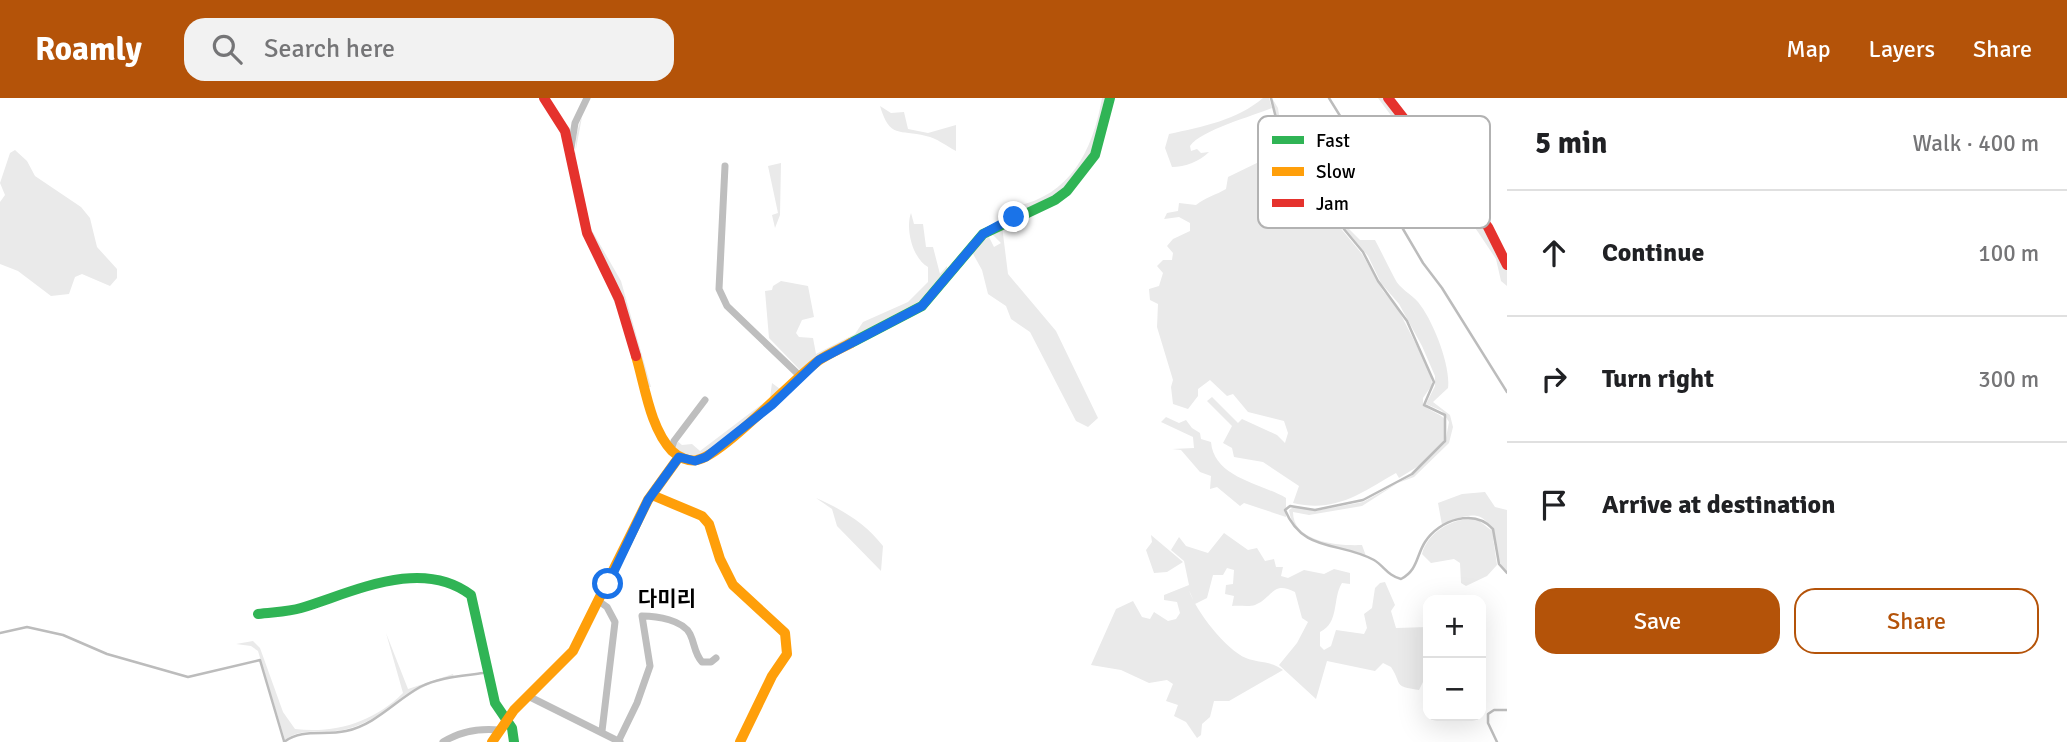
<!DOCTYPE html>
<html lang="en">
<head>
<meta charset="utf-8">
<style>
  body { margin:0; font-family:Signika,"Noto Sans KR",sans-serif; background:#f2f2f2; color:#202124 }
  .controls { position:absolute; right:21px; bottom:21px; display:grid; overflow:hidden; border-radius:14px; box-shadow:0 7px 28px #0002 }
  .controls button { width:63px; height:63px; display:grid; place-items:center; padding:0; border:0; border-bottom:2px solid #e0e0e0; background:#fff; color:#202124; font:35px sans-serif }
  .stop { position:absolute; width:21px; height:21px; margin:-16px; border:5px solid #1a73e8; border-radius:50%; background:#fff }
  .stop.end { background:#1a73e8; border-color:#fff; box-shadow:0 2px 7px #0008 }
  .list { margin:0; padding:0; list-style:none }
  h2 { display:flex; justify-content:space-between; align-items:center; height:91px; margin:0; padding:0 28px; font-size:30px }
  h2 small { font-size:23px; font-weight:400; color:#757577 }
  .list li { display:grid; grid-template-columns:46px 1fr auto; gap:21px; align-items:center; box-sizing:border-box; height:126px; padding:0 28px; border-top:2px solid #e0e0e0 }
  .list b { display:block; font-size:26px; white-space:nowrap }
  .list em { font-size:23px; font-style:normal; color:#757577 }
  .actions { display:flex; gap:14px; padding:21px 28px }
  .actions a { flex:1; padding:16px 0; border:2px solid #b45309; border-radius:21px; text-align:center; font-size:24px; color:#b45309 }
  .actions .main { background:#b45309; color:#fff }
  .icon { flex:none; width:38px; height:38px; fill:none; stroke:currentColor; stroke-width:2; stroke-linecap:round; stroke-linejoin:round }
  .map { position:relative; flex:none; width:1507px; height:644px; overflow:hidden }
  header { display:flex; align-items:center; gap:42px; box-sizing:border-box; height:98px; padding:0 35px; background:#b45309; color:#fff }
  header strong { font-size:33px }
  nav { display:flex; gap:38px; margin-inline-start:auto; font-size:24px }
  .search { width:490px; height:63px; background:#f2f2f2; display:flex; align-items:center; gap:18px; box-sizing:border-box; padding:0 24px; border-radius:21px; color:#757577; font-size:26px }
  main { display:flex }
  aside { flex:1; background:#fff }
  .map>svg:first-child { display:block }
  .green { fill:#eaeaea }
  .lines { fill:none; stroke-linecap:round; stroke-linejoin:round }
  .stream { stroke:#bcbcbc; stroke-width:2.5 }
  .street { stroke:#bebebe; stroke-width:7 }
  .fast { stroke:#30b455; stroke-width:10 }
  .slow { stroke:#ff9f0a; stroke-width:10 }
  .jam { stroke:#e5322d; stroke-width:10 }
  .route { stroke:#1a73e8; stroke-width:9 }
  .labels { text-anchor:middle; stroke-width:5; stroke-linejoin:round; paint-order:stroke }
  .quarter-label { font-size:21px; font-weight:bold; fill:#000; stroke:#fff }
  .key { fill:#fff; stroke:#b2b2b2; stroke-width:2 }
  .key-label { font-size:19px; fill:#000 }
</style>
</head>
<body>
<header>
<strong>Roamly</strong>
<div class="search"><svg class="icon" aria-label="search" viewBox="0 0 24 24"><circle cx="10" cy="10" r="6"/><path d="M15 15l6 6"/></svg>Search here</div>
<nav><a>Map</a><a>Layers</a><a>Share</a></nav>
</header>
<main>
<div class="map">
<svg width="1507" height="644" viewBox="0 0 1507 644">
  <rect width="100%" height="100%" fill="#fff"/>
  <path class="green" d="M1102 0H1108L1092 56 1059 97 1014 117 1005 110C1066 103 1092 58 1102 0Z
    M1263 0H1269L1272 10C1253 18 1201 32 1190 48L1191 53 1197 51 1201 55 1209 54C1200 63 1185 69 1172 69L1165 50 1169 36C1202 29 1237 22 1263 0Z
    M1272 0 1278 10 1281 31 1311 59 1321 96 1307 58 1279 32Z
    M1378 0H1385L1495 145 1507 170V188L1501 183 1496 161 1478 134Z
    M880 8 891 15 904 14 908 31 928 35 956 27V53C946 48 937 40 926 38 899 31 890 41 880 8Z
    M582 19 575 56 590 129 621 183 651 289H648C625 226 554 80 582 19Z
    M15 52 27 63 35 78 81 109 90 120 97 149 117 171V180L110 188 82 176 75 179 69 196 51 198 18 173 0 166V104L5 97 0 85 10 55Z
    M1263 62 1274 71 1291 65 1298 71 1307 95 1317 93 1323 109 1362 156 1383 193 1397 209 1431 276 1432 287 1423 300V307C1440 321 1452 313 1443 345L1425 364 1399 380 1396 375C1361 395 1336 415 1293 405L1299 388 1263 364 1234 359 1232 350 1223 345 1232 328 1207 303 1212 299 1238 325 1242 321 1277 337 1285 345 1288 335 1284 323 1248 314 1233 296 1227 298 1210 282 1198 291V298L1188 311 1173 306 1171 289 1173 282 1157 229 1158 206 1150 202 1149 191 1159 188 1163 175 1157 168 1163 162H1172L1173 155 1167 148 1173 141 1190 133V125L1179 119 1164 121 1167 115 1178 113 1179 105 1196 107C1206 99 1216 97 1226 91L1228 79Z
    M781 65 780 117 775 130 772 117 778 115 768 68Z
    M1328 110 1360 142H1375C1382 155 1388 168 1395 181 1399 190 1411 196 1418 204 1433 222 1451 268 1448 290L1433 304 1450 317 1453 329 1449 345 1414 379 1398 385 1362 408 1309 417 1293 414C1293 445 1340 448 1362 447L1366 458C1339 448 1294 448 1289 412L1295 408 1315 413 1363 404 1411 378 1445 345 1449 324 1442 313 1426 306 1435 288V278L1422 248 1399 206 1381 185 1368 158Z
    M911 115 914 126H923L926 149H933L940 176 947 168 948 174 924 203 800 272 769 240 765 193 772 192 773 188 781 183 808 188 814 219 802 222 796 235 799 239 813 240 816 256 855 236 863 224 908 204 928 184V169C913 161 905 131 911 115Z
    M1002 128 1008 176 1056 233 1098 320 1088 329 1076 323 1030 234 1011 221 1006 208 988 196 982 172 972 154 988 137 994 149 1001 145 991 135Z
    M797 278C782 296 724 347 704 356 693 360 682 355 673 349L676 342 682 347 692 346 700 353 770 300 772 285 780 291Z
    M1166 319 1179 325 1186 322 1192 330 1200 335 1201 341 1211 344C1214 380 1261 385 1286 400V419L1244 405 1240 408 1217 389 1210 391 1211 378 1200 374 1181 352 1172 351 1194 350 1193 339 1161 324Z
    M1485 394 1495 409 1507 412V474C1485 455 1507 394 1442 427L1438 405 1462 396Z
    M816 400C843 412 865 425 883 448L881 473 837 428 832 411Z
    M1477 421 1492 433 1497 467 1487 478 1466 488 1461 485 1460 465 1454 461 1431 465 1422 456C1428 433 1455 419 1477 421Z
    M1224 435 1248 452 1257 450 1265 463 1274 461 1276 469H1283L1281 478 1288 480 1304 472 1324 476 1334 471 1350 475V486L1342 485C1332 501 1340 524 1320 534V548L1324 552 1331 548 1336 532 1364 536 1367 530 1364 516 1372 510 1375 490 1380 485 1385 484 1395 507 1391 513 1396 530 1428 529V574L1419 592C1392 588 1403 587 1391 569L1383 565 1375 573 1327 563 1316 601 1279 567 1297 545 1308 524 1302 520 1295 494C1272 482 1273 500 1255 507 1249 509 1239 507 1232 508L1234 498 1225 496 1226 487 1233 486 1234 472 1227 470 1223 477H1213L1207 500 1195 506 1189 492C1195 512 1226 552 1246 560 1258 565 1272 563 1283 572L1229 603H1214L1210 619 1202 626 1201 637 1197 640 1186 624 1174 618 1178 607 1166 603 1173 586 1167 582 1149 585 1121 572 1091 567 1116 511 1133 503 1142 519 1150 521 1154 514 1168 523 1176 521 1180 515 1177 504 1164 502V497L1189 487 1184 463 1171 452 1179 439 1186 448 1208 455Z
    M1151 437 1183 464 1167 474 1154 475 1146 452 1152 444Z
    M386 535 408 591 453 576 454 579C410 586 388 620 347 631 326 637 302 628 285 642L258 553 251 548 236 546 253 543 260 550 283 614 295 631C335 636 374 624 403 595Z"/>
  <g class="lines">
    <path class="stream" d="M1271 0 1280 36 1303 54 1324 107 1363 154 1378 183 1407 223 1434 284 1424 307 1445 317V343L1412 376 1363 402 1315 412 1290 408 1285 412C1303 455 1339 443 1374 462 1384 468 1388 478 1401 481 1418 472 1416 458 1425 444 1439 422 1474 410 1493 431L1499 466 1507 475
      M1329 0 1373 71 1393 114 1423 165 1442 190 1507 294
      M0 535 27 529 63 537 107 556 188 579 260 562 284 643
      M284 644C302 630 324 638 346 633 375 627 395 603 420 589 439 579 463 578 483 575
      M1497 644 1488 625V616L1494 612H1507"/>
    <path class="street" d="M571 50 575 25 587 0
      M725 68 719 191 727 208 800 278
      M671 352 674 343 705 302
      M600 504 607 509 615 524 602 633
      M530 599 620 644
      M619 642 637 605 650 568 642 518C657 518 683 522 690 536 695 546 694 555 702 564H711L716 560
      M443 644C459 634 480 630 500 632"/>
    <path class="fast" d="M851 245 922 208 983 136 1055 102 1067 93 1095 57 1110 0
      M258 516C272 514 288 514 301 510 354 494 421 459 471 497L495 605 512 630 514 644"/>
    <path class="slow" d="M636 258C645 288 650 330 672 353 678 359 689 364 697 362 722 358 792 282 818 263 828 256 840 251 851 245
      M652 397 702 418 709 426 720 461 733 487 785 535 787 556 772 578 740 644
      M492 644 514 612 573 553 648 402 679 359"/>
    <path class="jam" d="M544 0 565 33 587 135 619 201 636 258
      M1388 0 1488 129 1507 167"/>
  </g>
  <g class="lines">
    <path class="route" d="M608 486 648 402 679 359 695 363 706 359 772 307 819 262 922 208 983 136 1014 119"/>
  </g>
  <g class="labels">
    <g class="quarter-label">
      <text x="667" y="508">다미리</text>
    </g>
  </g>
  <rect x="1258" y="18" width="232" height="112" rx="10" class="key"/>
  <rect x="1272" y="38" width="32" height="8" fill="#30b455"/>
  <rect x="1272" y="69" width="32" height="9" fill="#ff9f0a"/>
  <rect x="1272" y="101" width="32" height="8" fill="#e5322d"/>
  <g class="key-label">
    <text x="1316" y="49">Fast</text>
    <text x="1316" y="80">Slow</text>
    <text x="1316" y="112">Jam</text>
  </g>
</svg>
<div class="controls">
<button>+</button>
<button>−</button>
</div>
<div class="stop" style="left:608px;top:486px"></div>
<div class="stop end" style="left:1014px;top:119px"></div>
</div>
<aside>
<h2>5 min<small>Walk · 400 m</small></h2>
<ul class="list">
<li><svg class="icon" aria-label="ahead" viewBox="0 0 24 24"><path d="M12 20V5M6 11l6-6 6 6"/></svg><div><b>Continue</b></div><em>100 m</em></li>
<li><svg class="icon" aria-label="right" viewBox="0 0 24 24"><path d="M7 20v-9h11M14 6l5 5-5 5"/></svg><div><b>Turn right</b></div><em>300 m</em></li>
<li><svg class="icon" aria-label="arrive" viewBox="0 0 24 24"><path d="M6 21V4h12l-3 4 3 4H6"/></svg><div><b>Arrive at destination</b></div></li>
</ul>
<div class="actions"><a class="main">Save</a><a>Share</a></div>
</aside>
</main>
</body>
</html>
